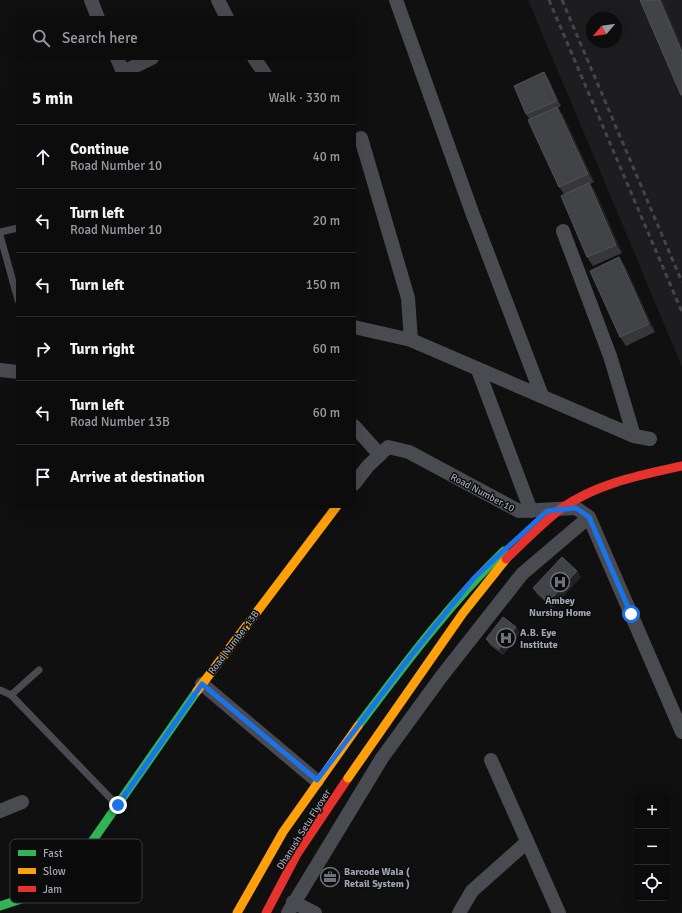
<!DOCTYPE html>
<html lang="en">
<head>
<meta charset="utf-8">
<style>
  body { margin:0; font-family:Signika,sans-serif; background:#1a1a1b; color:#f1f3f6 }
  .controls { position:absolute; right:12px; bottom:12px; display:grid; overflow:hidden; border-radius:6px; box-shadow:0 4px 16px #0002 }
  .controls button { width:36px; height:36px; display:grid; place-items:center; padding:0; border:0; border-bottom:1px solid #2c2c2e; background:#0c0c0d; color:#f1f3f6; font:20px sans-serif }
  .compass { position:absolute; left:586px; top:12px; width:36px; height:36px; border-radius:50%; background:#0c0c0d; box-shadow:0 4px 16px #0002; rotate:241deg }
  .stop { position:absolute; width:12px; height:12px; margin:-9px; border:3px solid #1a73e8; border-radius:50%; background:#fff }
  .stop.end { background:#1a73e8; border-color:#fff; box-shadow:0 1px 4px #0008 }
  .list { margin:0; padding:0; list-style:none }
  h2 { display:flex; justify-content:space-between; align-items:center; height:52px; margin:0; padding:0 16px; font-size:17px }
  h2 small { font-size:13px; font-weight:400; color:#9a9b9d }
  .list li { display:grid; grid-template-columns:26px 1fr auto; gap:12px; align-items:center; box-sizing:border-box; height:64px; padding:0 16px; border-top:1px solid #2c2c2e }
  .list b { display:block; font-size:15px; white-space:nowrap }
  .list p { margin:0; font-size:13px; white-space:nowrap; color:#9a9b9d }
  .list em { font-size:13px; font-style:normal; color:#9a9b9d }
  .icon { flex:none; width:22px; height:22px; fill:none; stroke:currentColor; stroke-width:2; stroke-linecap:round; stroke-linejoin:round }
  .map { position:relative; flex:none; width:682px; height:913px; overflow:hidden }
  .search { position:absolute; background:#0c0c0d; box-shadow:0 4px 16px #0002; left:16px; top:16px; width:340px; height:44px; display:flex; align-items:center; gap:10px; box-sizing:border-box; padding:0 14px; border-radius:6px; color:#9a9b9d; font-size:15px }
  .panel { position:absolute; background:#0c0c0d; box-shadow:0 4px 16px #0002; left:16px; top:72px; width:340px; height:436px; border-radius:6px }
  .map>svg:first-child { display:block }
  .built { fill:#1d1d1f; fill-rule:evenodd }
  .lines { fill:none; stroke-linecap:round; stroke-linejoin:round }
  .lane { stroke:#4a4b50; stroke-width:7 }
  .street { stroke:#4a4b50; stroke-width:14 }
  .fast { stroke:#30b455; stroke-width:9 }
  .slow { stroke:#ff9f0a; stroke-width:9 }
  .jam { stroke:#e5322d; stroke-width:9 }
  .rail { stroke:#45464a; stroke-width:3; stroke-dasharray:5 4; stroke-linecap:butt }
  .slow-bridge { stroke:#ff9f0a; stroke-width:9 }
  .jam-bridge { stroke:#e5322d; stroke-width:9 }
  .wall { fill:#37373a }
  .shaded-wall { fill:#232324 }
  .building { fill:#424347; stroke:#515258 }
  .route { stroke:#1a73e8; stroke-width:5 }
  .labels { text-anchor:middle; stroke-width:3; stroke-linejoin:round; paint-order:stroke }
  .street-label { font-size:10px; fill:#a0a5b3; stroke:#0b0b0c }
  .poi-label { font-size:10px; font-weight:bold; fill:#a0a5b3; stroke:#0b0b0c; text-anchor:start }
  .key { fill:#0b0b0c; stroke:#38393e; stroke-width:1 }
  .key-label { font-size:11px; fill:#a0a5b3 }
</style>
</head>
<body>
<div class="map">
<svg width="682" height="913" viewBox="0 0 682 913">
  <rect width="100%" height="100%" fill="#101011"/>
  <path class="built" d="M528 0H682V367L616 209ZM592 18H616V42H592Z"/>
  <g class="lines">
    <path class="lane" d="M0 232 18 228
      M0 235 18 300
      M0 690 11 695 116 804
      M11 695 39 670"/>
    <path class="street" d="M91 0 98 18
      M218 0 227 18
      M396 0 473 215 542 396
      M117 58 123 72 152 58
      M254 58 265 74
      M361 138 408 298 411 340
      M563 231 610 356 634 436
      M354 327 411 340 634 436 650 439
      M0 370 18 372
      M478 370 531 511
      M354 426 380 455
      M354 484 368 466 388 447 409 452 519 511 576 508 589 517 682 732
      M202 684 317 781
      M491 760 559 913
      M0 811 22 802
      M293 902 315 913
      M288 913 382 758 441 677 522 574 589 517
      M459 913 472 891 527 842"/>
    <path class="fast" d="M358 726C404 665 449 604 504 551
      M0 906 61 886 197 691"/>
    <path class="slow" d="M197 691 337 506
      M237 913 283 832 358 726"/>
    <path class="jam" d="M266 913 297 854 348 778"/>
    <path class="rail" d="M549 0 682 312
      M562 0 682 282"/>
    <path class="slow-bridge" d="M348 778 463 613 506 559"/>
    <path class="jam-bridge" d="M506 559C524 542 542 523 562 508 598 483 641 475 682 466"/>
  </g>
  <path class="wall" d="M548 78 561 106 558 108 563 115 594 182 590 184 595 191 622 253 593 266 587 257 564 194 559 187 530 120 526 114Z
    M625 266 655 332 626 346 620 337Z
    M577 571 581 577 552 608 537 594 533 588Z
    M516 627 520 633 503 655 490 645 486 639Z"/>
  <path class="shaded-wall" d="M660 0H663L682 46V52Z
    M544 72 548 78 561 106 557 101Z
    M557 107 563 115 594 182 588 174Z
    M589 183 595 191 622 253 616 245Z
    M619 257 625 266 655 332 649 324Z
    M577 571 581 577 552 608 548 602Z
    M516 627 520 633 503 655 499 649Z"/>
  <path class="building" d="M640 0H660L682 52V95H681Z
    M544 72 557 101 526 114 514 86Z
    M557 107 588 174 559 187 528 120Z
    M589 183 616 245 587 257 561 196Z
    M619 257 649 324 620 337 590 271Z
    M562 557 577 571 548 602 533 588Z
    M503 617 516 627 499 649 486 639Z"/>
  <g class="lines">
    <path class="route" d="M118 805 202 684 317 780 410 657 474 578 547 511 576 508 589 517 631 614"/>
  </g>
  <defs>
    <g id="hospital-ring" transform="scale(1)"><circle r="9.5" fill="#0b0b0c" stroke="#6e717a" stroke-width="1.5"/><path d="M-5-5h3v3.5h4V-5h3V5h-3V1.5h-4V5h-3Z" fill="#6e717a"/></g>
    <g id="office-ring" transform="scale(1)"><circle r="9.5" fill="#0b0b0c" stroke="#6e717a" stroke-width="1.5"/><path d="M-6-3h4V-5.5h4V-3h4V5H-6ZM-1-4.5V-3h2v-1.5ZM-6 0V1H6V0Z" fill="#6e717a"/></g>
  </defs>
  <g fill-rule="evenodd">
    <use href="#hospital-ring" x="560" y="582"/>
    <use href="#hospital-ring" x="506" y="638"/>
    <use href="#office-ring" x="330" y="877"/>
  </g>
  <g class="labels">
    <g class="street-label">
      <text transform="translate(483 492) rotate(28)" y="4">Road Number 10</text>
      <text transform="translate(233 642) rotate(-53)" y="4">Road Number 13B</text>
      <text transform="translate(303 829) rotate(-58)" y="4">Dhanush Setu Flyover</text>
    </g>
    <g class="poi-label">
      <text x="560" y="604" text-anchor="middle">Ambey<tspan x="560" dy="12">Nursing Home</tspan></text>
      <text x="520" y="636">A.B. Eye<tspan x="520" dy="12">Institute</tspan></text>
      <text x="344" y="875">Barcode Wala (<tspan x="344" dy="12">Retail System )</tspan></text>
    </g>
  </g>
  <rect x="10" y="839" width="132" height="64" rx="6" class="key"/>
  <rect x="18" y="850" width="18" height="6" fill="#30b455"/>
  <rect x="18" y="868" width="18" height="6" fill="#ff9f0a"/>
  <rect x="18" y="886" width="18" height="6" fill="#e5322d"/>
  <g class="key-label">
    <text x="43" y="857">Fast</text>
    <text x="43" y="875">Slow</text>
    <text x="43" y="893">Jam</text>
  </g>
</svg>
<div class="controls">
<button>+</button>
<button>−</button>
<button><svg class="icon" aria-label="locate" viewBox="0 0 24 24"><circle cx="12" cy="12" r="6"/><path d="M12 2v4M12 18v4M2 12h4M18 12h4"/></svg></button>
</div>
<svg class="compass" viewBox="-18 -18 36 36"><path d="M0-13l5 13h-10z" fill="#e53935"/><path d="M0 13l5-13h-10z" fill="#9a9b9d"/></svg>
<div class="stop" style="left:631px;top:614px"></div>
<div class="stop end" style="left:118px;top:805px"></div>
<div class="search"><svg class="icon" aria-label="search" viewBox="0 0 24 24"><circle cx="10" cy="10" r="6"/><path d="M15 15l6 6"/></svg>Search here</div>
<section class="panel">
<h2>5 min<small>Walk · 330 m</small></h2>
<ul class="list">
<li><svg class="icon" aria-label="ahead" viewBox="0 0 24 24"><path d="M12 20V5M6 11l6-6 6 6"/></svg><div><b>Continue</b><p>Road Number 10</p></div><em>40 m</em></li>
<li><svg class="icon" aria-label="left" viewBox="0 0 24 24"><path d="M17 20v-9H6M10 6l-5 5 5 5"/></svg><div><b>Turn left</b><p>Road Number 10</p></div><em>20 m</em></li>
<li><svg class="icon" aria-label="left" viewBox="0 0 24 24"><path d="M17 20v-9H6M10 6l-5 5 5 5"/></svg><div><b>Turn left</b></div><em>150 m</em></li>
<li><svg class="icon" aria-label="right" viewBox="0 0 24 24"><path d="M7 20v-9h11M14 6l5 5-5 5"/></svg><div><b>Turn right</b></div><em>60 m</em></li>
<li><svg class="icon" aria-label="left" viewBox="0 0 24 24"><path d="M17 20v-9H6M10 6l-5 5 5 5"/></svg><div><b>Turn left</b><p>Road Number 13B</p></div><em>60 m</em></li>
<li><svg class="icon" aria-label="arrive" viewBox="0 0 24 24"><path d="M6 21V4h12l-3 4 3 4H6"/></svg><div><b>Arrive at destination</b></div></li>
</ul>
</section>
</div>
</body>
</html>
